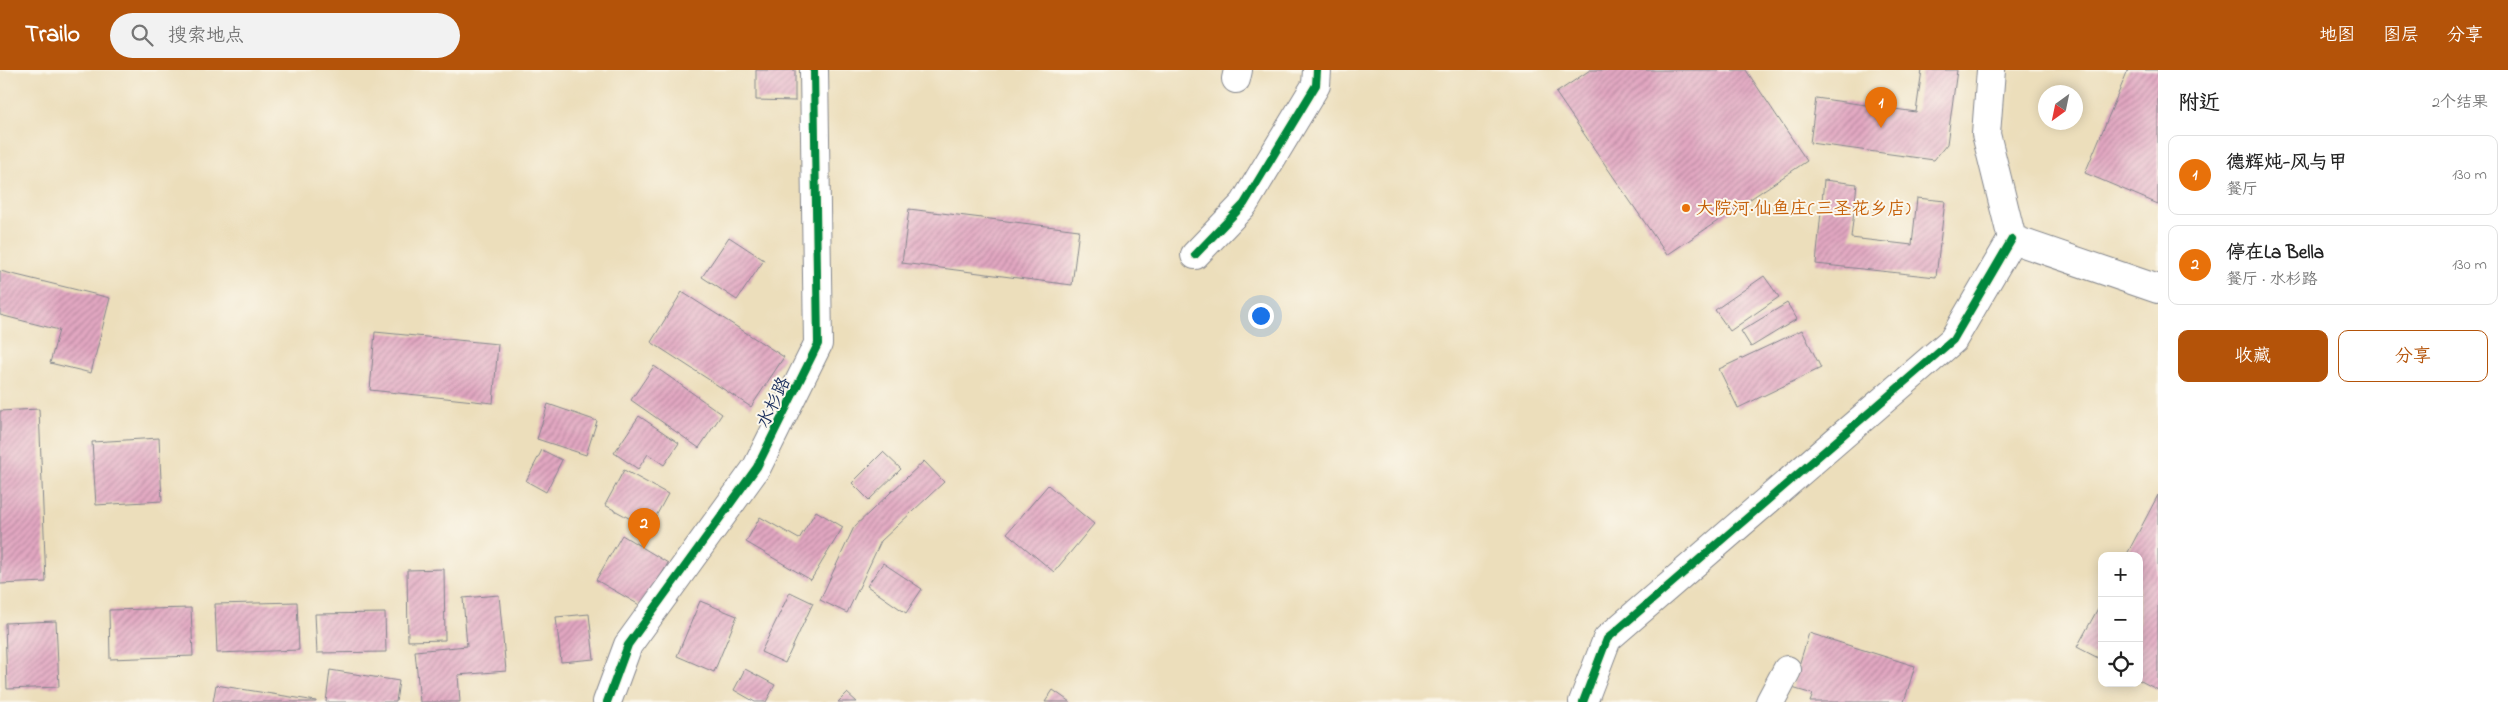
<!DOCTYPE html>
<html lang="zh">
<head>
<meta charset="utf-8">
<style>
  body { margin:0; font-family:"Indie Flower","LXGW WenKai TC",sans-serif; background:#f2f2f2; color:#222 }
  .controls { position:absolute; right:15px; bottom:15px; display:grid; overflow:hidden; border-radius:10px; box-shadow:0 2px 12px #0003 }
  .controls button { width:45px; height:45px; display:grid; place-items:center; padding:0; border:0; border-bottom:1px solid #e0e0e0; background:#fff; color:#222; font:25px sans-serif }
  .compass { position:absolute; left:2038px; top:15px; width:45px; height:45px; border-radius:50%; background:#fff; box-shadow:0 2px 12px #0003; rotate:213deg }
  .you { position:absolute; left:1260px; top:245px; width:18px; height:18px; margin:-12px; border:4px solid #fff; border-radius:50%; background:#1a73e8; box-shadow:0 0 0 8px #1a73e833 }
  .badge { display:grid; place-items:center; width:32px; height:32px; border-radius:50%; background:#b45309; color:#fff; font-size:16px; font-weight:700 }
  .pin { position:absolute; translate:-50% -41px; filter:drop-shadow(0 1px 2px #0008) }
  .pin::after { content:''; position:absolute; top:26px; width:18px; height:15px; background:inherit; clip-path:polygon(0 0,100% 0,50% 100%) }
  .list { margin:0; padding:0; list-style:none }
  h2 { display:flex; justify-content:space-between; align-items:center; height:65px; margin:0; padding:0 20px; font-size:21px }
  h2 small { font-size:16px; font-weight:400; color:#767676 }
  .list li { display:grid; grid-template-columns:32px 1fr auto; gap:15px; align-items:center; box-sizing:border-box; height:80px; margin:0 10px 10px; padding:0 10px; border:1px solid #e0e0e0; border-radius:10px }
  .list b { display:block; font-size:19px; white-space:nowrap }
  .list p { margin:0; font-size:16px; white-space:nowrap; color:#767676 }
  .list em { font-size:16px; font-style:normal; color:#767676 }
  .actions { display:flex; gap:10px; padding:15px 20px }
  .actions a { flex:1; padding:11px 0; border:1px solid #b45309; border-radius:10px; text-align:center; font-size:18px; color:#b45309 }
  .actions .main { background:#b45309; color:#fff }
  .icon { flex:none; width:28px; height:28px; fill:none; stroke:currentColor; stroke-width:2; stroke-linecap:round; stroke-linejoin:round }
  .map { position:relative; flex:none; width:2158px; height:632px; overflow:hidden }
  header { display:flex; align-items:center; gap:30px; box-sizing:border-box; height:70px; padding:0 25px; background:#b45309; color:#fff }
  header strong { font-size:24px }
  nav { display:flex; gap:28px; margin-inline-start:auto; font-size:18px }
  .search { width:350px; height:45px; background:#f2f2f2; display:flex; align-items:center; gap:12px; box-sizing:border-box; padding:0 18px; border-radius:28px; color:#767676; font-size:19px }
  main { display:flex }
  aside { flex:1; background:#fff }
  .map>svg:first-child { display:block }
  .building { fill:url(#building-hatch) }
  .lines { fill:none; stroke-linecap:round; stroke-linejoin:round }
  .street-casing { stroke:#84868c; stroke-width:30 }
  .street { stroke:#fff; stroke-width:28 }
  .cycleway-casing { stroke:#fbf7ec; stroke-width:11 }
  .cycleway { stroke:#00873e; stroke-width:8 }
  .food-dot { fill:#e8710a; stroke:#fbf7ec; stroke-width:2 }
  .labels { text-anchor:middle; stroke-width:4; stroke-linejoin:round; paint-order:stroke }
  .food-label { font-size:18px; fill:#c56008; stroke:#fbf7ec; text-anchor:start }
  .street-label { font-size:18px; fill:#1b2f5e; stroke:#fbf7ec }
</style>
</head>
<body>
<header>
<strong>Trailo</strong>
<div class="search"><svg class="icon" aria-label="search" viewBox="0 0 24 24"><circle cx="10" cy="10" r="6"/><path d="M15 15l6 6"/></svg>搜索地点</div>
<nav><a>地图</a><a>图层</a><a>分享</a></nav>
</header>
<main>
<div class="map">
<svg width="2158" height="632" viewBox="0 0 2158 632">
  <defs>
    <pattern id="building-hatch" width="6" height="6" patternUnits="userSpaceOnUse" patternTransform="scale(1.25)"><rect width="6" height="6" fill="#e2a7c1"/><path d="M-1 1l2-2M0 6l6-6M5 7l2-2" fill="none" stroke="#b688a0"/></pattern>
  </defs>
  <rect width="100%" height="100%" fill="#fbf7ec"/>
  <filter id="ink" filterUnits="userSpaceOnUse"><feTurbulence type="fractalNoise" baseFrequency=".02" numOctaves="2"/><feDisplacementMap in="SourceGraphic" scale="10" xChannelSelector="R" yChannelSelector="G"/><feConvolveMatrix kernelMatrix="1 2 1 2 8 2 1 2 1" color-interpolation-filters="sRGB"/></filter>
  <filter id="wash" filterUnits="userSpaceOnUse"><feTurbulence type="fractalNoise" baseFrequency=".0096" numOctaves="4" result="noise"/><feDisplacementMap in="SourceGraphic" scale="20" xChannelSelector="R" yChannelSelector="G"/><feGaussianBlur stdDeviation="1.12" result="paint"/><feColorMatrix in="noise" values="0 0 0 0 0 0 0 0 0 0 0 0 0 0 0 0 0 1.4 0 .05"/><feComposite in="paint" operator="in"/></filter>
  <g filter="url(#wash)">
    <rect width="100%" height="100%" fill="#ecdebb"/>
    <g id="blocks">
      <path class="building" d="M756 0H795V31L756 30Z
        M1590 0H1746L1807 91 1667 185 1556 23Z
        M1922 0H1957L1947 74 1934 90 1810 73 1816 28 1916 42Z
        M2128 0H2158V134L2085 103Z
        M1824 110 1857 114 1851 168 1912 175 1917 128 1945 131 1936 207 1816 194Z
        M909 139 1079 160 1072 215 902 193Z
        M729 167 764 190 737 230 702 207Z
        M0 201 110 228 91 303 50 293 59 260 0 245Z
        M1764 206 1779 227 1730 261 1715 240Z
        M682 222 784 287 751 337 651 272Z
        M1787 233 1797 249 1751 277 1741 261Z
        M1802 260 1821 298 1738 338 1719 299Z
        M375 262 498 274 493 333 370 320Z
        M654 296 722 344 699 378 631 330Z
        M548 334 597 351 586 385 537 369Z
        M39 339 46 512 0 514V341Z
        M639 346 679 373 664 395 648 384 638 399 614 383Z
        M159 368 162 431 96 435 92 372Z
        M542 380 562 390 546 422 526 411Z
        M883 382 901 399 869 430 852 413Z
        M924 391 944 412 881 471 847 543 820 530 854 457Z
        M624 400 668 424 649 459 605 435Z
        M1048 415 1094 454 1054 502 1007 463Z
        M2158 425V620L2139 610V486H2126Z
        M816 441 843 457 811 510 746 472 760 447 799 469Z
        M622 465 668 493 643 537 596 510Z
        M883 493 922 519 906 543 867 516Z
        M444 499 445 570 408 571 407 500Z
        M790 522 813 533 785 593 761 582Z
        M499 525 506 601 458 605 460 632H420L415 581 467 576 463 528Z
        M700 531 737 546 714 602 677 586Z
        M2102 531V590L2077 577Z
        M297 532 299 580 217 583 215 534Z
        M191 538 193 586 110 589 109 540Z
        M385 543 386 582 317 583 315 544Z
        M589 544 594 589 561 592 556 547Z
        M56 551 59 617 7 619 5 553Z
        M1809 563 1915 596 1904 632H1810L1813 624 1792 618Z
        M745 599 775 615 766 632H755L734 620Z
        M330 600 399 611 396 632H326Z
        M216 615 316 631V632H213Z
        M1053 620 1070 632H1045Z
        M847 623 857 632H838Z"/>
    </g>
  </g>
  <g filter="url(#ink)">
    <use href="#blocks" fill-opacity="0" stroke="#84868c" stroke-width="1"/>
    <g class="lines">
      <g class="street-casing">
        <path id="street" d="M1991 0 1986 64 2012 169 2158 219
          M1236 9 1238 0
          M1195 185 1244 134 1316 15 1317 0
          M607 632 628 575 757 397 818 274 814 0
          M1583 632 1607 569 1953 270 2012 169
          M1770 632 1787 600"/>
      </g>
      <use href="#street" class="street"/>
      <g class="cycleway-casing">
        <path id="cycleway" d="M1195 185 1244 134 1316 15 1317 0
          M607 632 628 575 757 397 818 274 814 0
          M1583 632 1607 569 1953 270 2012 169"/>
      </g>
      <use href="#cycleway" class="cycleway"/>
    </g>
  </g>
  <circle class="food-dot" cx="1686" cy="138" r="5"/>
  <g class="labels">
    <g class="food-label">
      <text x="1696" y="144">大院河·仙鱼庄(三圣花乡店)</text>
    </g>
    <g class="street-label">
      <text transform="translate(773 332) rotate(-64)" y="6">水杉路</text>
    </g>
  </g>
</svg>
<div class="controls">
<button>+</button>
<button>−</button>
<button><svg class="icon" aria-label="locate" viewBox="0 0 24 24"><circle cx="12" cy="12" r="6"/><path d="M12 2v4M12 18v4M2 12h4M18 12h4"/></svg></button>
</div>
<svg class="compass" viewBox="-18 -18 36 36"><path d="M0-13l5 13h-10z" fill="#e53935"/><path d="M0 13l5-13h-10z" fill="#767676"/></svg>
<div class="you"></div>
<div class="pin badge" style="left:1881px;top:58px;background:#e8710a">1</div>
<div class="pin badge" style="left:644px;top:479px;background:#e8710a">2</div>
</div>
<aside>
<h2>附近<small>2个结果</small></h2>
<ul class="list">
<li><span class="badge" style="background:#e8710a">1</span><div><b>德辉炖-风与甲</b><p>餐厅</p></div><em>130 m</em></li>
<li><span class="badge" style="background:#e8710a">2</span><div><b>停在La Bella</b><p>餐厅 · 水杉路</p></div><em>130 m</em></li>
</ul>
<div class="actions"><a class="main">收藏</a><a>分享</a></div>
</aside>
</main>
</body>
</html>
